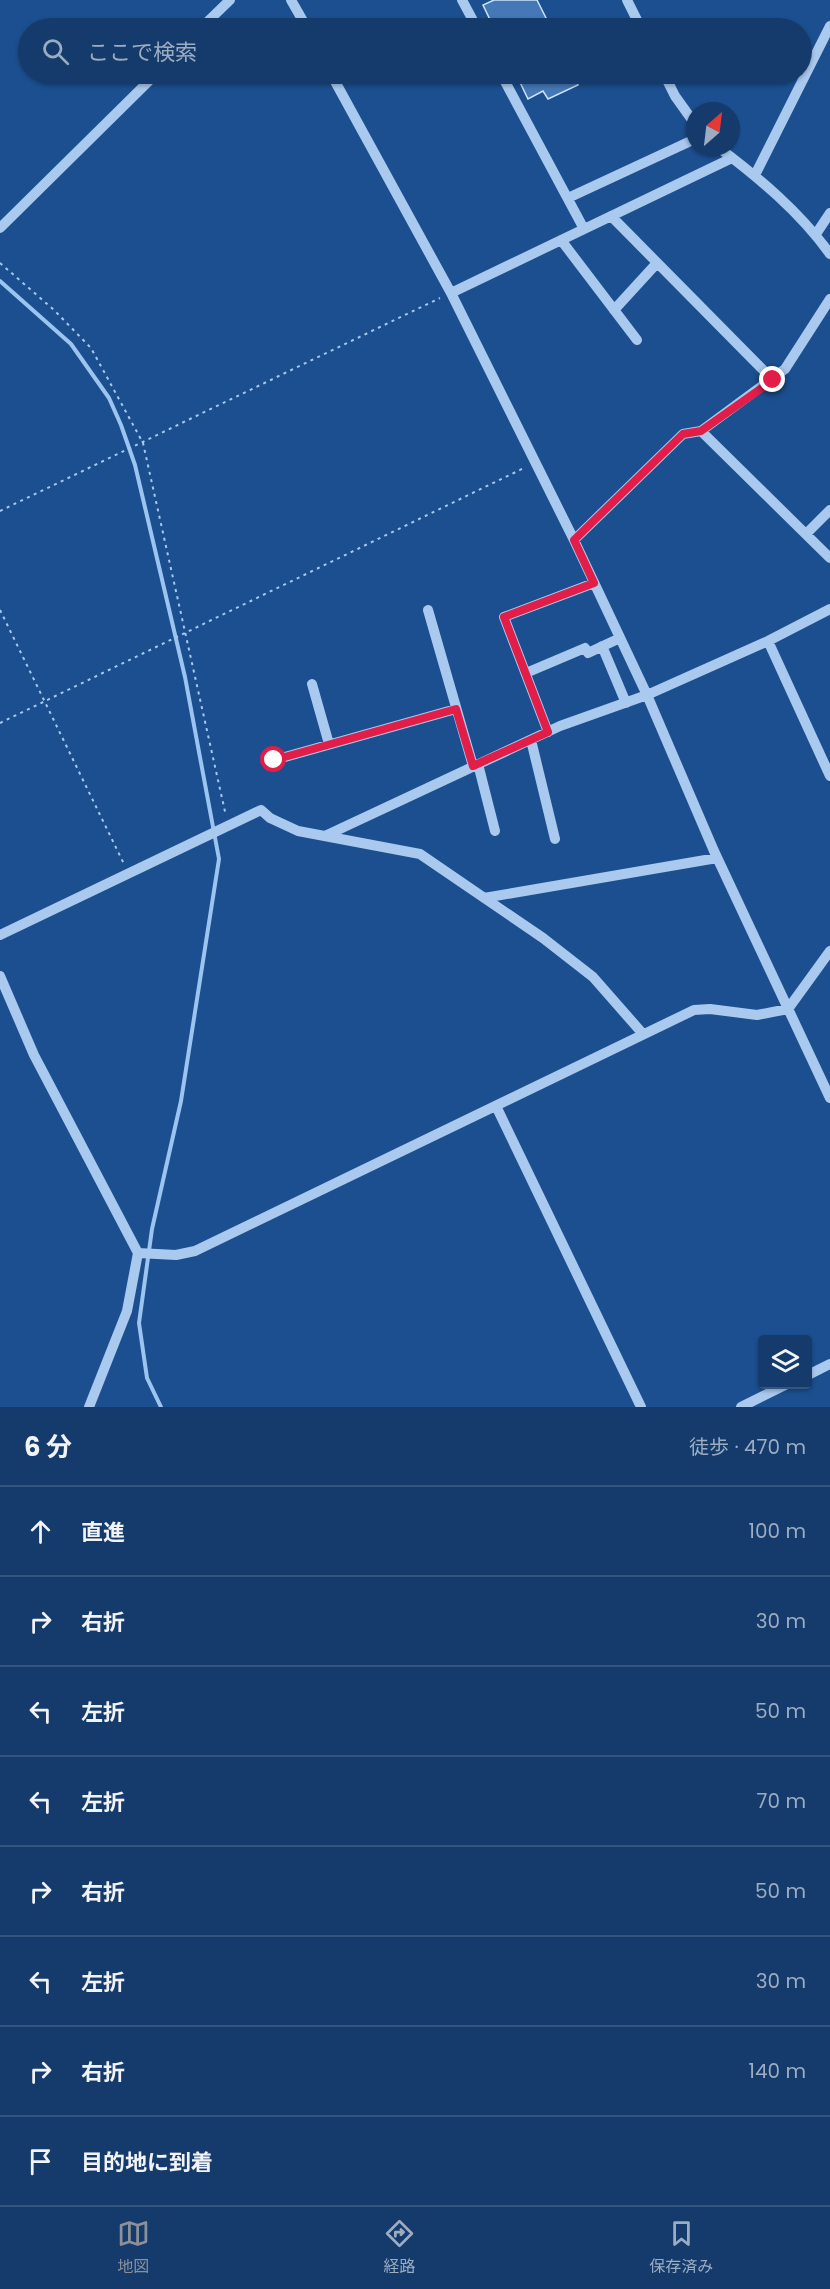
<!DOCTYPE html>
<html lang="ja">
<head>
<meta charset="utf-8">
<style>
  body { margin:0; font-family:Poppins,"Noto Sans JP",sans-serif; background:#214673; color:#f1f3f6 }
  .controls { position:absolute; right:18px; bottom:18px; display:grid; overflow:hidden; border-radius:6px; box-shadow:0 2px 4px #0004 }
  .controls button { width:54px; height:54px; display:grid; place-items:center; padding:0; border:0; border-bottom:2px solid #33557e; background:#143b6b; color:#f1f3f6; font:30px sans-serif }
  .compass { position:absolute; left:686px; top:102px; width:54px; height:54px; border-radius:50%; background:#143b6b; box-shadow:0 2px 4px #0004; rotate:28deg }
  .stop { position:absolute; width:18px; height:18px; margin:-14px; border:4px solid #e11d48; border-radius:50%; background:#fff }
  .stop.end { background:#e11d48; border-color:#fff; box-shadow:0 2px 6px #0008 }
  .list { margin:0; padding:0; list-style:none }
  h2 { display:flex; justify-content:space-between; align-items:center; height:78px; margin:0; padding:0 24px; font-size:26px }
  h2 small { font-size:20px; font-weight:400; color:#9dadc1 }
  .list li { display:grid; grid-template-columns:39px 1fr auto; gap:18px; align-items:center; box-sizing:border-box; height:90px; padding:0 24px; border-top:2px solid #33557e }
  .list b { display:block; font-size:22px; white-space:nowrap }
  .list em { font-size:20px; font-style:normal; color:#9dadc1 }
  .icon { flex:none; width:33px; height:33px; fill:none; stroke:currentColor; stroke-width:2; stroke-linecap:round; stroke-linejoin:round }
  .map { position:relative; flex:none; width:830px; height:1407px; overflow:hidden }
  .search { position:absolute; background:#143b6b; box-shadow:0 2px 4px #0004; left:18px; right:18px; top:18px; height:66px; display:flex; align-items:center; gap:15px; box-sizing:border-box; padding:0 21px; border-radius:33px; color:#9dadc1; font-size:22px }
  .sheet { height:798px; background:#143b6b }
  nav { display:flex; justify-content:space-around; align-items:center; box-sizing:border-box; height:84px; border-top:2px solid #33557e; background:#143b6b; font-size:16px; color:#9dadc1 }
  nav a { display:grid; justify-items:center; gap:3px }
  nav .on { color:#8c9099 }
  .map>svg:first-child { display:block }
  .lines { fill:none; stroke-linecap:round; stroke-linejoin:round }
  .stream { stroke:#9cc4f0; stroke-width:4 }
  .building { fill:#4478b7; stroke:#cfe3fa; stroke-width:1.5 }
  .path { stroke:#a9c9ee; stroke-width:2; stroke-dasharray:3 4.5; stroke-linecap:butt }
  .minor { stroke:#a9c9ee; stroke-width:10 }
  .route { stroke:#e11d48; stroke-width:8 }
</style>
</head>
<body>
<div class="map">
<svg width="830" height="1407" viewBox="0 0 830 1407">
  <rect width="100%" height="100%" fill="#1b4f8f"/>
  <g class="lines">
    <path class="stream" d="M0 281 71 344 109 398 121 425 135 465 185 677 219 859 181 1101 152 1229 139 1323 147 1378 161 1407"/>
  </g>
  <path class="building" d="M494 0H537L551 28H494L483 5Z
    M516 74H572L578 85 548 99 543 91 528 99Z"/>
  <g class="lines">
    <path class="path" d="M0 263 54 310 91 348 143 443 226 816
      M0 511 440 298
      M0 610 124 864
      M0 723 526 467"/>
    <path class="minor" d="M291 0 307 28
      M462 0 477 28
      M627 0 641 28
      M201 28 230 0
      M331 74 451 293 574 540 647 695 714 851 830 1098
      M501 74 584 229
      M664 74 675 96 695 124
      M718 147C759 178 800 212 830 254
      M755 175 830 26
      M568 198 695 139
      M611 216 773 380
      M0 228 156 74
      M816 234 830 213
      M561 240 637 340
      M451 293 732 158
      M614 310 657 263
      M701 431 830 558
      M806 534 830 510
      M574 540 683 434 701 431 785 369 830 299
      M428 610 473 766
      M768 641 830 776
      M602 646 626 703
      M526 673 585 648 588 653 620 638
      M312 684 329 744
      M548 732 504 617 594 583
      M531 740 555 839
      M274 760 456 709
      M478 764 495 831
      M327 835 560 726 647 695 768 641 830 609
      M484 898 717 858
      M0 935 261 810 270 818 298 831 420 854 543 938 593 977 643 1034
      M0 976 34 1055 138 1253 127 1311 89 1407
      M496 1106 641 1407
      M138 1253 176 1255 195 1251 694 1010 710 1009 757 1015 788 1009 830 951
      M808 1375 830 1364
      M741 1407 787 1384"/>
  </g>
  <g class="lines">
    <path class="route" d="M274 760 456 709 473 766 548 732 504 617 594 583 574 540 683 434 701 431 773 380"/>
  </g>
</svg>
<div class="controls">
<button><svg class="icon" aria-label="layers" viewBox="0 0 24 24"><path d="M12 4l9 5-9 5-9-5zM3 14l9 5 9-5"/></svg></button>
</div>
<svg class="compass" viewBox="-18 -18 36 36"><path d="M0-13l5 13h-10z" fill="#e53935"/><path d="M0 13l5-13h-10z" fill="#9dadc1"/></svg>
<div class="stop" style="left:274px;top:760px"></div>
<div class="stop end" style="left:773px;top:380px"></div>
<div class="search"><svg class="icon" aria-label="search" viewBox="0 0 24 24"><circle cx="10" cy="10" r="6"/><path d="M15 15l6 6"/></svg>ここで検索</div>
</div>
<section class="sheet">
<h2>6 分<small>徒歩 · 470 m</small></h2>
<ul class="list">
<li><svg class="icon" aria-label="ahead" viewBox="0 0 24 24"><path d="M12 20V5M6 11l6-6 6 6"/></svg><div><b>直進</b></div><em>100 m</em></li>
<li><svg class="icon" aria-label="right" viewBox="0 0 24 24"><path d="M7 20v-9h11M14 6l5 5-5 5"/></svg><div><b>右折</b></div><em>30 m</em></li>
<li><svg class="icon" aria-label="left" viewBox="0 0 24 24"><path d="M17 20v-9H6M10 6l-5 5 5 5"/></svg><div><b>左折</b></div><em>50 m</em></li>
<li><svg class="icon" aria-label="left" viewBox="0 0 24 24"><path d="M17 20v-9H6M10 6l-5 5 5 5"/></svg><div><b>左折</b></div><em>70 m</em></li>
<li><svg class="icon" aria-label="right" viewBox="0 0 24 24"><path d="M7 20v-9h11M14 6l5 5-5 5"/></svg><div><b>右折</b></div><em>50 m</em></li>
<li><svg class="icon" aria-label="left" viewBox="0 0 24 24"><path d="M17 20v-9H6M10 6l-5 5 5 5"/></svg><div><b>左折</b></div><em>30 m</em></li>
<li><svg class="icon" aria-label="right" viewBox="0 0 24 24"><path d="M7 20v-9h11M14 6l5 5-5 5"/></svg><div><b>右折</b></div><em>140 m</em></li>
<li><svg class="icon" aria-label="arrive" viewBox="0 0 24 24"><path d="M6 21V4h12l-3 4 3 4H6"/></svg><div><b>目的地に到着</b></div></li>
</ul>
</section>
<nav>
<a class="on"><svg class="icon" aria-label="map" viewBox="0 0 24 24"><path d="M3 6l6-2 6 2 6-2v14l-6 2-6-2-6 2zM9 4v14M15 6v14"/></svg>地図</a>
<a><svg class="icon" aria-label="directions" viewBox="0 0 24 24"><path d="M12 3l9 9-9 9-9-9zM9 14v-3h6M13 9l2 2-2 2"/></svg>経路</a>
<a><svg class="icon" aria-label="saved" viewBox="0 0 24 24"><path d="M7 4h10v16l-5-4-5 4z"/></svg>保存済み</a>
</nav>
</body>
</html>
